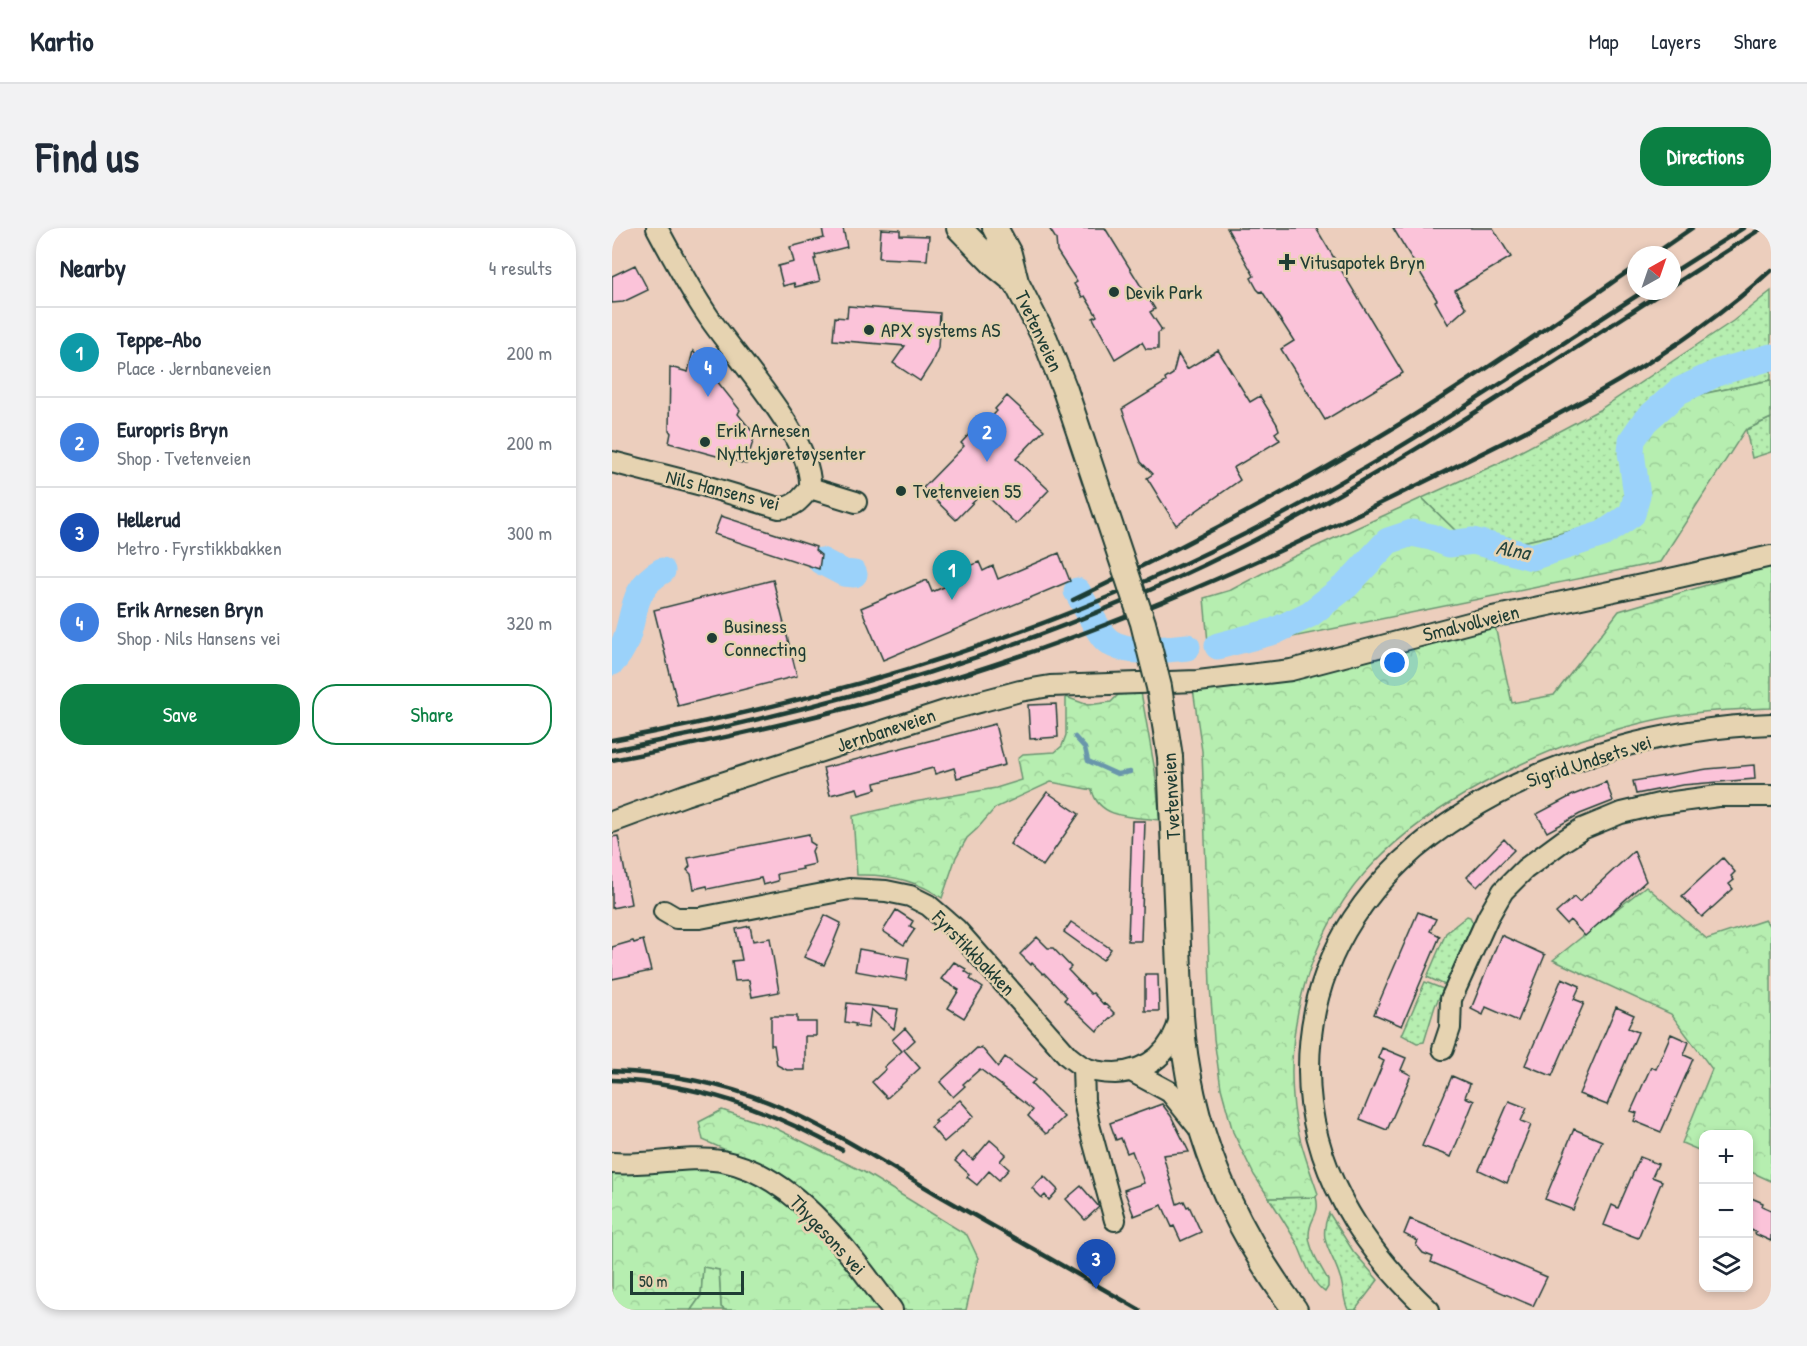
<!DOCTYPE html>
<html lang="en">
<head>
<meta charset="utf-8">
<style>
  body { margin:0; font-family:"Patrick Hand",sans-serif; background:#f2f2f3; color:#1f2937 }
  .controls { position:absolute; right:18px; bottom:18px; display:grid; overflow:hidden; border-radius:12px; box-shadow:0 3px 9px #0003 }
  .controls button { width:54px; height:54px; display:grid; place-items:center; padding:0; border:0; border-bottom:2px solid #e0e1e3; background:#fff; color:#1f2937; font:30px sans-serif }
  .compass { position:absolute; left:1015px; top:18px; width:54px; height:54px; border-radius:50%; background:#fff; box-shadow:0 3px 9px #0003; rotate:40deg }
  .scale { position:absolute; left:18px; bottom:15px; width:114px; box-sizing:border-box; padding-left:6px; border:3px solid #1f3d34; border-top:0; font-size:16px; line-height:21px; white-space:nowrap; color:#1f3d34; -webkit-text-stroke:4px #e6d3b1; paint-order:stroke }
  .you { position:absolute; left:783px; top:435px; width:21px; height:21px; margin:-15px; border:4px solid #fff; border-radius:50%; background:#1a73e8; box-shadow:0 0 0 9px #1a73e833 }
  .badge { display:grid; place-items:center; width:39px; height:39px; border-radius:50%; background:#0b8043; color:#fff; font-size:20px; font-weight:700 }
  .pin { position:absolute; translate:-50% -50px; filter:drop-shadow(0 2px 3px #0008) }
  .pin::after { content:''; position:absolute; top:32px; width:21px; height:18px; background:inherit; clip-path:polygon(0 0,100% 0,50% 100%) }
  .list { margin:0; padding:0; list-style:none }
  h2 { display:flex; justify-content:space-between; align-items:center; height:78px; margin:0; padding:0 24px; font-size:26px }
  h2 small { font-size:20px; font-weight:400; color:#747a83 }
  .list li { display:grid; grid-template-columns:39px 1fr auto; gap:18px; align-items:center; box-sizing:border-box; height:90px; padding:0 24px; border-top:2px solid #e0e1e3 }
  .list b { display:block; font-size:22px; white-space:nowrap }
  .list p { margin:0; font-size:20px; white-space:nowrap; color:#747a83 }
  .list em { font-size:20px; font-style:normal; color:#747a83 }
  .actions { display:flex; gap:12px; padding:18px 24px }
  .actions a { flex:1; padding:14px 0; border:2px solid #0b8043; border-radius:24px; text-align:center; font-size:21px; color:#0b8043 }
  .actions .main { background:#0b8043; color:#fff }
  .icon { flex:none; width:33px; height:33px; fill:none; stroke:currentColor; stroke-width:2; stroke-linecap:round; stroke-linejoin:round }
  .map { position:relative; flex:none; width:1159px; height:1082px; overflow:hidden; border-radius:24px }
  header { display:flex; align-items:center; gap:36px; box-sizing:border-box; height:84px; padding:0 30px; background:#fff; border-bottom:2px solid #e0e1e3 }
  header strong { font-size:28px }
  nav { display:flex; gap:33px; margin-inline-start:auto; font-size:21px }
  .intro { display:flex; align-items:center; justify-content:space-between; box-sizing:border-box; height:144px; padding:0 36px }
  h1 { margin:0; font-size:42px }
  .button { padding:15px 27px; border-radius:24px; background:#0b8043; color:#fff; font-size:21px; font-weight:700 }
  main { display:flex; gap:36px; padding:0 36px }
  aside { flex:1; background:#fff; border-radius:24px; box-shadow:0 3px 9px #0003 }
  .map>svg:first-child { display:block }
  .grass { fill:url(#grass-dots); stroke:#6a9672; stroke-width:1.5 }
  .forest { fill:url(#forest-crowns); stroke:#6a9672; stroke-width:1.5 }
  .green { fill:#b6eeb0; stroke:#6a9672; stroke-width:1.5 }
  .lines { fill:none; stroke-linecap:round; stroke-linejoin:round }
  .stream { stroke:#6996ab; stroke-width:4.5 }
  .river { stroke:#9bd2fa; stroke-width:27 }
  .building { fill:#fbc3d9; stroke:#1f3d34; stroke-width:1.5 }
  .minor-casing { stroke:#1f3d34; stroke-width:24 }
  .major-casing { stroke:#1f3d34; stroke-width:28 }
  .minor { stroke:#e6d3b1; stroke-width:20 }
  .major { stroke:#e6d3b1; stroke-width:24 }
  .rail { stroke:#1f3d34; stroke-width:4.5 }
  .major-bridge-casing { stroke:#1f3d34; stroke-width:28; stroke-linecap:butt }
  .major-bridge { stroke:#e6d3b1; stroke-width:24 }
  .poi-dot { fill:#1f3d34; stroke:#e6d3b1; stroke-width:2 }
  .labels { text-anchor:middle; stroke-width:5; stroke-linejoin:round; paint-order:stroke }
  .poi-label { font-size:20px; fill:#1f3d34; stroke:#e6d3b1; text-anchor:start }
  .street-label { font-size:20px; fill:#1f3d34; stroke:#e6d3b1 }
  .water-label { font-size:21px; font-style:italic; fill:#25443e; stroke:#e6d3b1 }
</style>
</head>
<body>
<header>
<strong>Kartio</strong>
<nav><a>Map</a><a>Layers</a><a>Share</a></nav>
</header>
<div class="intro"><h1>Find us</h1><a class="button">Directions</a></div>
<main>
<aside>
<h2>Nearby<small>4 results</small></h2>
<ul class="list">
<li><span class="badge" style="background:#0f9aa8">1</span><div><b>Teppe-Abo</b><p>Place · Jernbaneveien</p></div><em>200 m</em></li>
<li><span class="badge" style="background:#3f7fe0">2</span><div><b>Europris Bryn</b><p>Shop · Tvetenveien</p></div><em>200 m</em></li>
<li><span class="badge" style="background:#1a4fb4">3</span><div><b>Hellerud</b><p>Metro · Fyrstikkbakken</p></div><em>300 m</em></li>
<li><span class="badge" style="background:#3f7fe0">4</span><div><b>Erik Arnesen Bryn</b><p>Shop · Nils Hansens vei</p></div><em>320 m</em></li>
</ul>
<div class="actions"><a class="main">Save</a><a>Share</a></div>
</aside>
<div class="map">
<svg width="1159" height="1082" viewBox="0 0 1159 1082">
  <defs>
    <pattern id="grass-dots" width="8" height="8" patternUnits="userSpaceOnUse" patternTransform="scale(1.5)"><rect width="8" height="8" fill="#b6eeb0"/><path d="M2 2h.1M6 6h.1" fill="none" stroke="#9ccd98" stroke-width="1.8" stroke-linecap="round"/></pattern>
    <pattern id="forest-crowns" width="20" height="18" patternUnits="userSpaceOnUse" patternTransform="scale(1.5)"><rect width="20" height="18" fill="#b6eeb0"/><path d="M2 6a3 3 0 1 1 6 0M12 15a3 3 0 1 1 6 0" fill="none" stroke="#9ccd98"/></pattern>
  </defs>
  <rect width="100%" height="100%" fill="#eccebd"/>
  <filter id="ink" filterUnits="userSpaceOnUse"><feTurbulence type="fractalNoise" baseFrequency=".0167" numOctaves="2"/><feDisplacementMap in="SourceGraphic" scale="12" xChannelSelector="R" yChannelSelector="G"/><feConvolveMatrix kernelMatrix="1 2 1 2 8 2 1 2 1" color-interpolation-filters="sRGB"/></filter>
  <g filter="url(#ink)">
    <path class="grass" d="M1159 63V152L1060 172 1016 214 1022 275 986 297 906 315 852 311 810 270 885 236 987 182 1121 93Z
      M1159 190V224L1140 230 1134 202Z
      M855 688 858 689 861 695 833 757 815 749 834 705Z
      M813 754 831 761 823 778 812 814 805 815 790 807Z
      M704 969C709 987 697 990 697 1007 697 1021 709 1039 716 1052V1059L713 1064C699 1055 692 1030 685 1015 676 1000 667 985 657 970Z
      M717 985 741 1023 766 1052 744 1081 745 1082H736C731 1071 732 1060 728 1049 720 1022 705 1014 717 985Z"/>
    <path class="forest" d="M1159 152V190L1133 202 1048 334 597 426 592 370 619 362 681 329 810 270 852 311 906 315 986 297 1022 275 1016 214 1060 172Z
      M1159 338V480C1133 481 1107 482 1082 485 1051 489 1019 497 989 506 947 517 909 535 872 555 832 577 793 602 762 635 703 696 674 786 681 869 683 903 695 934 706 966L704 969 657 970 642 947 621 904 609 860 602 811 598 758 590 523 581 461 671 454 883 398 900 475 942 467 1007 383Z
      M529 464 543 543 548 592C524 589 487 592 480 562L439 554 383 580 365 601 355 610 344 629 330 670C305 652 276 646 245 647L241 588 302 574 384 560 410 552 406 530 411 526 443 524 450 518 454 507V469L476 477 499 474 506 467Z
      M1034 658 1095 711 1153 692 1159 700V953L1137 943 1136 906H1092L1091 924 1070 915 1100 841 1059 786 941 732Z
      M110 882 163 900 252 944 355 1007 366 1030 354 1082H286L157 941 91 912 87 894Z
      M75 937 115 941 174 969 218 1016 271 1082H113L109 1079 107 1042 91 1040 89 1068 79 1082H0V941Z"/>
    <path class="green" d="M91 1039 107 1042 109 1079 113 1082H79L89 1068Z"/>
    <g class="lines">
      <path class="stream" d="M463 509 473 520 476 533 505 546 518 544"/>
      <path class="river" d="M209 333 232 345 242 346
        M465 363C474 378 481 394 491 408 507 429 551 421 575 419
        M606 418 663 403 698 386 735 357 776 313 800 305 819 309 837 316 861 313 920 329 991 306 1020 286 1025 268 1019 224 1020 212 1033 193 1067 163 1107 144 1159 129
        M0 434C29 404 10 365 50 343"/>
    </g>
    <path class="building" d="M210 0H231L235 19 203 27 204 31H202L208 53 183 59 182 55 171 58 166 38 182 34 178 19 212 10Z
      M437 0H493L543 81 538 84 550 102 546 105V121H534L530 114 503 131 481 90 485 88 473 68 470 69 462 56 465 54 445 23 444 11Z
      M615 0H704L791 145 713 192 669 121 682 113 650 63 648 64 645 61 639 50 642 48Z
      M781 0H881L899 29 843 62 854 80 836 96 823 73 825 72Z
      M269 1 288 2V7L317 8 315 32 267 30Z
      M23 37 36 62 11 74 0 75V48Z
      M236 78 328 85 326 120 319 136 308 153 281 135 293 118 221 112 223 89 235 90Z
      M606 122 638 174 648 168 665 196 667 202 663 205 668 212 621 240 628 252 564 297 535 250 541 246 529 234 510 181 554 154 553 151 561 146 566 126 575 141Z
      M81 123 128 182 126 186 143 207 134 236 57 215 59 205 57 202 58 139 76 144Z
      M395 168 432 202 404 231 437 262 404 296 371 264 344 292 311 260 352 218 349 215 362 201 366 204 385 183 383 181Z
      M109 288 204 319 203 322 209 327 207 341 102 306Z
      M447 325 458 353 271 432 249 380 315 352 320 364 349 352 346 343 367 334 371 343 381 338 386 351Z
      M161 352 185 448 66 478 42 382Z
      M444 476 446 509 418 511 416 477Z
      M383 496 393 537 345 550 342 540 323 546 321 540 263 555 264 561 247 566 245 560 218 567 211 540Z
      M1142 537 1143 551 1070 557 1024 566 1021 553 1095 541Z
      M994 554 1001 573 968 586 935 604 925 586 961 567Z
      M435 564 467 586 431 638 398 616Z
      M520 593H533L529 713H516Z
      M197 606 198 614 203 617 200 623 203 636 190 639 191 641 165 646 166 653 151 657 149 650 96 661 95 658 82 661 79 646 75 642 78 638 76 630Z
      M6 608 19 676 0 680V609Z
      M892 611 902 622 865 659 855 649Z
      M1022 623 1034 653 973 708 958 692 954 696 944 685 962 669 967 674Z
      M1111 630 1123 644 1119 648 1122 652 1117 656 1121 661 1090 689 1070 668Z
      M284 682 301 693 298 698 303 701 292 717 271 703Z
      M806 684 824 691 818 703 828 708 790 798 762 786Z
      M213 687 229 695 222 713 223 714 212 737 192 729Z
      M459 694 499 721 491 732 452 704Z
      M138 698 141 713 158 710 167 764 140 769 137 752 123 753 120 733 130 732 124 701Z
      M889 707 933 727 906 793 874 779 871 787 859 781Z
      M425 709 436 720H441L459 739 456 742 479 766 481 765 491 776 492 775 503 786 485 803 452 772 455 769 432 745 431 746 420 735 419 737 408 726Z
      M31 712 39 743 0 751V719L21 713 22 715Z
      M247 721 297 730 294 752 243 743Z
      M342 734 354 741 353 743 360 748 358 751 371 760 352 790 336 780 347 762 329 751Z
      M533 746H546L547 783H533Z
      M950 750 968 758 962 771 972 775 940 848 913 837Z
      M235 775 286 781 282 801 259 781 256 800 243 798 244 796 233 794Z
      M1004 779 1022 787 1016 800 1026 804 995 877 967 866Z
      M159 788H185V794H204V808H193V842H175L165 837 162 817H159Z
      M293 800 303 812 292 822 308 840 275 870 260 854 274 841 272 839 290 823 280 812Z
      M1059 806 1077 814 1072 827 1081 831 1049 904 1022 893 1025 885 1019 883 1039 839 1044 841Z
      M369 819 386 839 393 829 423 852 419 856 452 889 434 906 416 888 421 882 368 841 351 856 353 858 341 869 328 854 365 820 367 821Z
      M770 820 794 830 789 842 799 847 775 902 748 891 772 833 766 830Z
      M840 848 858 856 853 869 862 873 839 929 810 918Z
      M348 872 362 888 332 914 319 899 325 894 323 892Z
      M897 873 915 880 909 893 919 897 895 955 867 942Z
      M550 876 559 888 577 924 551 927 565 976 572 973 575 979 577 978 589 1004 569 1013 562 998 560 999 550 977 522 988 512 962 532 955 520 923 515 925 509 910 504 912 498 895Z
      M962 901 990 913 961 982 933 971Z
      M378 912 394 926 388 933 397 941 387 952 377 943 365 957 355 949 357 946 343 933 351 924 361 932Z
      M1028 929 1046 936 1040 949 1050 953 1026 1010 992 997 1000 977 1006 980Z
      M432 948 446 962 437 972 433 967 430 970 420 960Z
      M469 958 487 979 473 992 454 971Z
      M1137 969 1151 975 1150 978 1159 982V1013L1143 1006 1144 1004 1139 1002 1137 1007Z
      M798 991 935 1049 921 1078 819 1034 821 1029 811 1025 804 1017 806 1013 792 1006Z"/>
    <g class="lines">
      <g class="minor-casing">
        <path id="minor" d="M0 234 90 257 167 280C182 280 189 271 198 260 202 212 123 129 96 88 77 60 61 30 45 0
          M198 260 244 274
          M0 594 73 567 333 483 408 463 438 458 586 453 679 442 876 390 1067 349 1159 328
          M52 683 64 690H88L237 661 274 663 298 668 316 677 344 701 456 828C461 832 466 836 471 839 481 844 493 845 503 845 538 843 560 824 568 790
          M831 821 838 800 839 771 876 689 891 663 913 641 951 613 970 601 1009 585 1047 576 1106 568H1159
          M471 839 472 872 477 897 503 992
          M521 844 558 864 586 899
          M0 935C37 938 74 927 110 933 184 947 238 1026 280 1082
          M817 1082C749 1019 697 938 697 843 696 609 961 503 1159 496"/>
      </g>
      <g class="major-casing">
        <path id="major" d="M347 0 383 37 404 54
          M383 0 397 26 404 54 433 111 453 162
          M558 529 569 788C577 899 617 993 683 1082"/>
      </g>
      <use href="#minor" class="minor"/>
      <use href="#major" class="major"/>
      <path class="rail" d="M1041 27 1080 0
        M1060 45 1131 0
        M1060 58 1150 0
        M461 372C569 320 676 264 778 202 862 151 943 94 1024 38
        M0 512C237 469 461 399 673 285 797 218 914 139 1032 63
        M0 522C215 482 422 422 619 324 770 249 910 154 1052 63
        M0 532C128 508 254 479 378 438 531 388 679 320 824 248 941 190 1062 132 1159 42
        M0 843C58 845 115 856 168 879 222 903 272 935 323 965 391 1004 460 1043 528 1082
        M0 852C86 855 155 881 230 922"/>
      <g class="major-bridge-casing">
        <path id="major-bridge" d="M453 162 531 395 547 459 558 529"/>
      </g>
      <use href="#major-bridge" class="major-bridge"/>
    </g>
  </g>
  <g class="poi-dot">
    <path d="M672 25h6v6h6v6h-6v6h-6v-6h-6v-6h6z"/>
    <circle cx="502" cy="64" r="6"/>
    <circle cx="257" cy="102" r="6"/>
    <circle cx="93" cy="214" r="6"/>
    <circle cx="289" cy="263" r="6"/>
    <circle cx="100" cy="410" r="6"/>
  </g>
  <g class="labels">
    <g class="poi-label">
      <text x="687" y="41">Vitusapotek Bryn</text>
      <text x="514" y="71">Devik Park</text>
      <text x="269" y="109">APX systems AS</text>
      <text x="105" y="209">Erik Arnesen<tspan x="105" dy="23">Nyttekjøretøysenter</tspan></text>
      <text x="301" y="270">Tvetenveien 55</text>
      <text x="112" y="405">Business<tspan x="112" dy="23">Connecting</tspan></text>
    </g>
    <g class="street-label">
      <text transform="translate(427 103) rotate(65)" y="7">Tvetenveien</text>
      <text transform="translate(111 262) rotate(14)" y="7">Nils Hansens vei</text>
      <text transform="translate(859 395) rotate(-14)" y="7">Smalvollveien</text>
      <text transform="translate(274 502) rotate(-18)" y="7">Jernbaneveien</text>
      <text transform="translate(977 533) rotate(-18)" y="7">Sigrid Undsets vei</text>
      <text transform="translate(559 568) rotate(-93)" y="7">Tvetenveien</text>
      <text transform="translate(362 725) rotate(46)" y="7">Fyrstikkbakken</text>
      <text transform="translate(216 1007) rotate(47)" y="7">Thygesons vei</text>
    </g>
    <g class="water-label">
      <text transform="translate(901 322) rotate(10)" y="7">Alna</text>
    </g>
  </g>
</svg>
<div class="controls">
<button>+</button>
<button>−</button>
<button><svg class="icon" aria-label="layers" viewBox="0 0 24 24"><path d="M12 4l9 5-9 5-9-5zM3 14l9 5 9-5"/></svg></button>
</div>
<svg class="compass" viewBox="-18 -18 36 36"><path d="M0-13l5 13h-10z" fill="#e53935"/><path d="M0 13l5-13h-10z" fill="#747a83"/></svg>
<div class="scale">50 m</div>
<div class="you"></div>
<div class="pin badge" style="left:340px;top:372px;background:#0f9aa8">1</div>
<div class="pin badge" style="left:375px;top:234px;background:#3f7fe0">2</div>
<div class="pin badge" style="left:484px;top:1061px;background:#1a4fb4">3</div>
<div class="pin badge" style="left:96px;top:169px;background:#3f7fe0">4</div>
</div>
</main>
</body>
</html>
